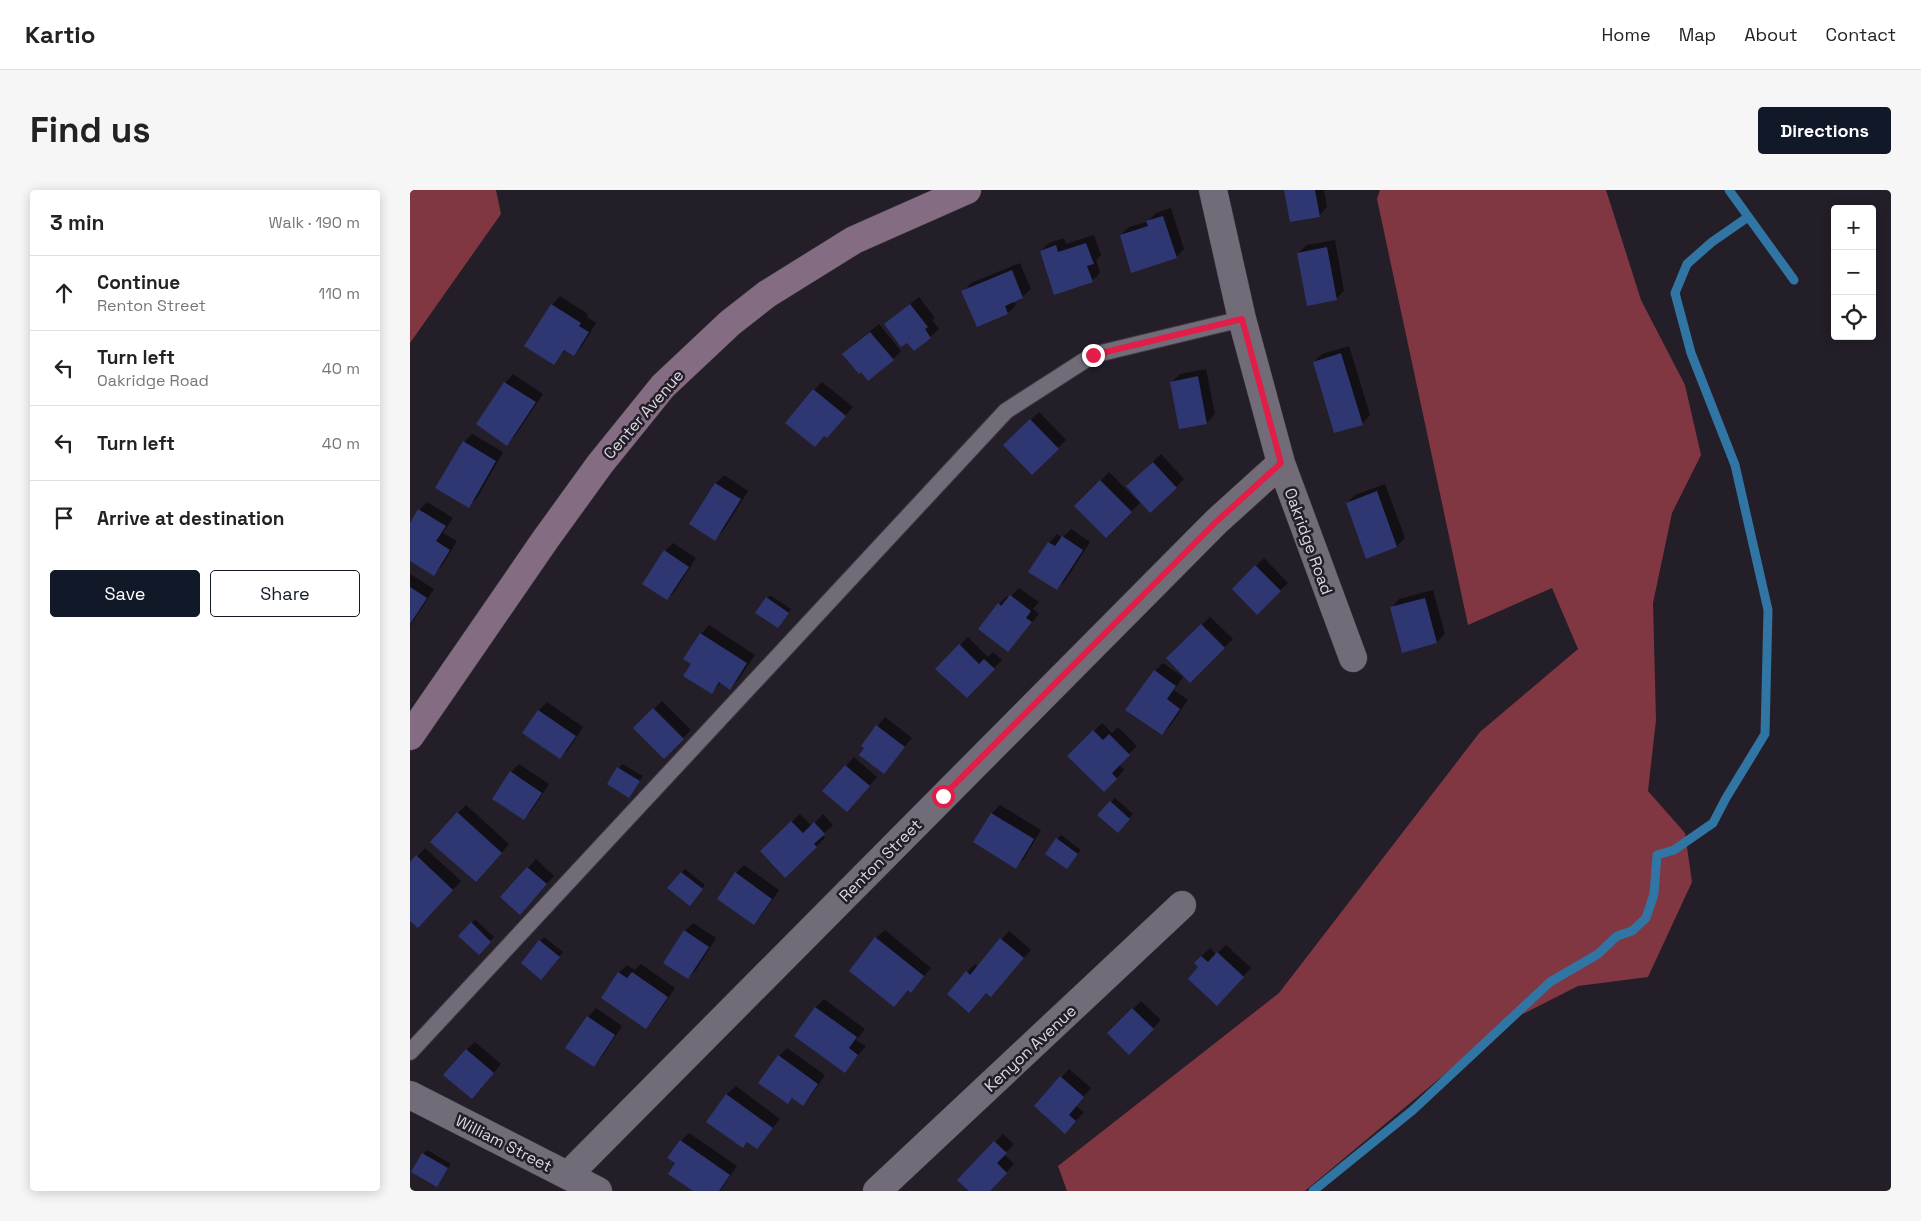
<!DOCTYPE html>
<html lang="en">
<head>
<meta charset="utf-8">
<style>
  body { margin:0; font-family:"Space Grotesk",sans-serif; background:#f6f6f6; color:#222 }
  .controls { position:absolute; right:15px; top:15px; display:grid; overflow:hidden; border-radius:5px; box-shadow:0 2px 12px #0003 }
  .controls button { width:45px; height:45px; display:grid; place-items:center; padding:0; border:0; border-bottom:1px solid #e0e0e0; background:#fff; color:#222; font:25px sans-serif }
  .stop { position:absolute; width:15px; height:15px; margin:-11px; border:4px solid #e11d48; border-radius:50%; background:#fff }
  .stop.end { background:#e11d48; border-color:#fff; box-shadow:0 1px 5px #0008 }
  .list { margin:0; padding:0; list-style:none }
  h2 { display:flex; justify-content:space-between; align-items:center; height:65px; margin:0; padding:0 20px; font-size:21px }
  h2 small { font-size:16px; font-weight:400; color:#767676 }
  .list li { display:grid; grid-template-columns:32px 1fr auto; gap:15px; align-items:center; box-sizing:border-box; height:75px; padding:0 20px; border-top:1px solid #e0e0e0 }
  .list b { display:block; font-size:19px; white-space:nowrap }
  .list p { margin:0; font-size:16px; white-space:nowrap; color:#767676 }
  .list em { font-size:16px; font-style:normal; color:#767676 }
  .actions { display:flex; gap:10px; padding:15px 20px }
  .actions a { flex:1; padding:11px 0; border:1px solid #111827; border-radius:5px; text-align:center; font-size:18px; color:#111827 }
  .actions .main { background:#111827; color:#fff }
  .icon { flex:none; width:28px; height:28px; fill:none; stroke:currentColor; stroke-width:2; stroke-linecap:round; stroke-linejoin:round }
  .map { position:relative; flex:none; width:1481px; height:1001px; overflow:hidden; border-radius:5px }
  header { display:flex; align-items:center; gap:30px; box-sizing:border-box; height:70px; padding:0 25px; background:#fff; border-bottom:1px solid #e0e0e0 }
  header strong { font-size:24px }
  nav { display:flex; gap:28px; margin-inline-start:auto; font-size:18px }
  .intro { display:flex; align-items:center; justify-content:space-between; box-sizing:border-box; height:120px; padding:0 30px }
  h1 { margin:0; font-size:35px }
  .button { padding:12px 22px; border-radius:5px; background:#111827; color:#fff; font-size:18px; font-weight:700 }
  main { display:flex; gap:30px; padding:0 30px }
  aside { flex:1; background:#fff; border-radius:5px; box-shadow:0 2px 12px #0003 }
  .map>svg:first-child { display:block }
  .forest { fill:#803742 }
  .shadow { fill:#0007 }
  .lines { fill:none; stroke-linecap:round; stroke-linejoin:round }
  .stream { stroke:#3075a4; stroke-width:9 }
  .building { fill:#2f3772 }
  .lane-casing { stroke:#3e3a42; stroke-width:18 }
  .street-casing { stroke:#3e3a42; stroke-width:29 }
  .secondary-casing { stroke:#3e3a42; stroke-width:29 }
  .lane { stroke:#716c78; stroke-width:16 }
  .street { stroke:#716c78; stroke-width:28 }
  .secondary { stroke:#846c82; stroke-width:28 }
  .route { stroke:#e11d48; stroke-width:6 }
  .labels { text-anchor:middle; stroke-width:5; stroke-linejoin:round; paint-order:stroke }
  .street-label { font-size:16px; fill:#dcd8df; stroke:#231e28 }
</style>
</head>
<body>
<header>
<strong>Kartio</strong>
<nav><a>Home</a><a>Map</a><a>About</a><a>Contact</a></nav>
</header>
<div class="intro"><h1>Find us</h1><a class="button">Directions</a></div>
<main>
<aside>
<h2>3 min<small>Walk · 190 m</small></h2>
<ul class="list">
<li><svg class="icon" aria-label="ahead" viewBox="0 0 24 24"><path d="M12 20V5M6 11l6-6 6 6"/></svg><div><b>Continue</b><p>Renton Street</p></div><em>110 m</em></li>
<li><svg class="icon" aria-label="left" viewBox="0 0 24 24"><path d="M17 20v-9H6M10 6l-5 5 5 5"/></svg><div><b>Turn left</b><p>Oakridge Road</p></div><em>40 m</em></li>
<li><svg class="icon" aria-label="left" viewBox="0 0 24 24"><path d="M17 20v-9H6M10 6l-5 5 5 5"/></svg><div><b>Turn left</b></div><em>40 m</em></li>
<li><svg class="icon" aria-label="arrive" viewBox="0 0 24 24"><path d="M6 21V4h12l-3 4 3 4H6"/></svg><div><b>Arrive at destination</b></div></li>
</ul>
<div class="actions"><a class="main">Save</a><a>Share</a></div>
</aside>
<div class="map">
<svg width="1481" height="1001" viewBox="0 0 1481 1001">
  <rect width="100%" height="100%" fill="#231e28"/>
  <path class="forest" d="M0 0H86L91 24 0 153Z
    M970 0H1196L1231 110 1275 195 1291 265 1262 323 1243 413 1246 530 1238 601 1275 643 1282 692 1238 787 1168 796 1097 832 895 1001H657L648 976 869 803 1070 542 1168 459 1142 398 1058 435 967 9Z"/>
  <path class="shadow" d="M875 0H914L917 17 909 26Z
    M761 18 774 59 766 67 711 45 719 37 737 32 746 23Z
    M684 45 691 65 686 70 690 83 682 91 631 61 639 53 654 48 656 54Z
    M925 50 934 101 926 109 888 63 897 55Z
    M610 73 621 99 612 107 604 111 606 115 598 123 553 102 561 93Z
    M150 106 178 124 177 127 186 133 172 156 164 165 155 160 144 173 116 156 142 115Z
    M509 107 525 128 522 130 529 139 520 147 497 151 475 134Z
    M469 134 491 161 483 169 442 156Z
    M939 156 960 225 952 234 904 172 912 164Z
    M796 179 805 224 797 233 762 192 770 184Z
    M103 184 133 204 105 246 97 254 68 234 95 193Z
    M412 192 443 217 425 238 404 200Z
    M629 222 656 250 622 283 595 255Z
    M62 244 93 262 67 308 59 316 54 252Z
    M751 264 774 289 766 297 726 288Z
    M699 282 730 313 696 346 666 316Z
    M314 285 338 301 313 341 305 349 281 334 306 293Z
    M975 294 995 348 987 356 937 313 945 305Z
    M17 312 43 328 33 343 47 351 32 376 23 384 0 370V335L9 320Z
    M661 339 680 352 655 391 647 399 639 353 647 344 652 348Z
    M263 353 286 368 265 401 257 409 255 361Z
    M854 368 878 393 847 423 823 399Z
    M0 384 24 399 0 436Z
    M609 398 629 412 623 419 629 424 598 461 589 414 597 406 599 408Z
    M1023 400 1035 444 1027 452 993 462 981 418 989 409Z
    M360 405 381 419 368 437 357 408Z
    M800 427 823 449 780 491 758 468Z
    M299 435 345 465 328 490 320 498 311 492 302 502 282 474 275 469 291 444Z
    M558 447 578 467 583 462 592 470 557 507 527 479Z
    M753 473 773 487 764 500 778 510 760 536 752 544 745 481Z
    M252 511 281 540 254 567 225 538Z
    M137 512 173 537 158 560 150 568 129 520Z
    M475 527 502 548 474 582 452 555Z
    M692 533 702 543 708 537 727 556 709 574 714 580 694 601 659 566Z
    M444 567 467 587 445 612 414 601Z
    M109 574 139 594 122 620 114 629 101 582Z
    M212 574 233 586 219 606 198 594Z
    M705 608 723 624 711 637 689 624Z
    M56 615 99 654 74 683 48 623Z
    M590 615 631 640 614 669 606 677 565 652 582 623Z
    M390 624 402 636 413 624 423 635 412 645 415 648 375 686 360 653Z
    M651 645 671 660 660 674 647 649Z
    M15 658 51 691 16 728 0 729V674Z
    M126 669 144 686 118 715 92 707Z
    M334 675 369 700 352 725 343 733 326 683Z
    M275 679 295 695 284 710 271 683Z
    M65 729 84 747 69 763 50 746Z
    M283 733 306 748 286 780 278 788 275 741Z
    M475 740 521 778 501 801 466 748Z
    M599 741 621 760 581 805 557 782 565 774 568 777Z
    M134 747 153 762 135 784 113 773Z
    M816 755 841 778 815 806 785 773 800 758 806 764Z
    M231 774 265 798 244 829 236 837 209 783 217 775 225 780Z
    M414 809 455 839 446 850 456 856 435 881 386 845 406 817Z
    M731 811 751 830 719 863 699 843Z
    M186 818 212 836 192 867 183 875 178 827Z
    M65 852 91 874 70 900 56 860Z
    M377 858 415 885 401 906 393 914 383 907 378 913 369 866Z
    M659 879 681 898 666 916 674 922 663 934 626 916Z
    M326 896 370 929 347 957 338 951 333 956 298 931 317 904Z
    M279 943 327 976 310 1001H285L267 973 271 951Z
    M593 944 604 954 594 964 604 974 579 1001H561L549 990Z
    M17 960 41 974 27 995 13 964Z"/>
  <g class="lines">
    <path class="stream" d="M1319 0 1384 90
      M903 1001 1003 920 1140 792 1188 764 1207 746 1222 741 1236 728 1244 704 1247 665 1264 660 1303 633 1316 608 1355 544 1358 420 1325 275 1281 163 1265 103 1277 74 1302 52 1338 27"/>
  </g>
  <path class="building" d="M874 0H905L910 27 880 32Z
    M753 26 767 68 721 83 710 45 738 36 736 31Z
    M676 53 684 74 677 76 683 92 644 105 630 61 646 55 648 62Z
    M917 57 927 110 897 116 887 63Z
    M602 80 613 108 595 116 598 124 567 137 551 101Z
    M141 114 171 133 169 136 179 142 164 166 154 160 144 175 114 156Z
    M500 114 518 137 515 139 521 148 504 161 497 153 491 157 474 134Z
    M460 142 484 170 458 191 451 182 449 184 432 164Z
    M931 163 953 235 924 243 903 172Z
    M788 186 797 234 769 239 760 192Z
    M94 192 126 212 97 256 66 234Z
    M403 199 436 226 417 248 414 246 405 257 375 233Z
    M620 229 649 259 622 285 593 255Z
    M53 251 86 271 59 318 25 298Z
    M743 272 767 298 740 323 716 296Z
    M690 290 722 322 696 348 664 316Z
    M305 293 331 309 305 351 279 334Z
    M967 301 987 357 956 369 936 313Z
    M8 319 36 336 26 351 40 360 24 386 0 371V333Z
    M652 346 673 360 647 400 618 382 638 352 645 356Z
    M254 360 279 377 257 410 232 394Z
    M845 375 871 401 847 425 822 399Z
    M0 397 17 408 0 434Z
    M600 405 621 421 616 428 622 432 598 462 568 439 588 413 591 416Z
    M356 407 379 423 368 438 345 423Z
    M1015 408 1027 453 992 463 980 417Z
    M791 434 815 458 780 493 756 468Z
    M290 443 337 473 320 500 309 492 302 504 273 486 281 474 273 469Z
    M549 454 569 474 574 469 585 479 557 508 525 479Z
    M744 480 766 496 757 509 770 519 752 545 715 520Z
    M243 518 274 549 254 569 223 538Z
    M128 520 166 546 150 569 112 543Z
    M466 535 495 557 474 584 449 565 454 558 451 556Z
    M683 540 693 550 699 544 720 565 702 583 707 589 694 602 657 566Z
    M435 575 460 596 437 622 412 601Z
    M207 577 230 591 219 608 197 594Z
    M100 581 132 603 114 630 82 609Z
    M700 611 720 629 708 643 687 625Z
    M47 622 92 663 66 692 20 652Z
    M581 623 624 649 606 679 563 652Z
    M381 631 393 643 404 632 415 644 404 654 407 657 375 688 350 661Z
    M646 648 668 664 657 679 635 664Z
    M6 665 43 700 8 738 0 731V672Z
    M117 677 137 694 110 725 90 707Z
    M271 682 293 699 280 716 257 698Z
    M325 682 362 709 344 735 307 709Z
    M61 732 81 752 69 765 48 746Z
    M274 740 299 757 278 789 253 773Z
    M465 747 514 786 501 803 498 800 484 817 439 781Z
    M590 748 614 768 581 807 576 803 559 823 537 804 556 781 560 785Z
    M129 750 150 767 131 790 111 773Z
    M807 762 834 787 807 816 778 789 788 777 784 773 791 766 798 772Z
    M208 782 217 788 222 782 258 807 236 839 191 808Z
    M405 817 447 847 439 858 448 865 435 883 384 846Z
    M722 818 744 839 719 865 697 843Z
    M177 826 205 845 184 877 155 858Z
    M56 859 84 883 62 909 33 885Z
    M368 865 408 894 393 916 382 908 378 914 348 893Z
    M650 886 674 907 659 925 666 931 655 944 624 916Z
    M316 904 363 938 347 959 337 952 333 958 296 932Z
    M270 950 320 985 309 1001H283L258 984 265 973 257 968Z
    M584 951 597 963 587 973 597 983 580 1001H559L547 990Z
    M12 963 38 978 27 997 1 982Z"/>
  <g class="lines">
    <g class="lane-casing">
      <path id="lane" d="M0 862 596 221 683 165 832 129"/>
    </g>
    <g class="street-casing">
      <path id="street" d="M803 0 832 129 871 273 943 468
        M0 905 188 1001
        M158 985 806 332 871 273
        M467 1001 772 715"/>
    </g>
    <g class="secondary-casing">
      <path id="secondary" d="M0 546 135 350 190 274 253 196 320 133 357 104 444 50 557 0"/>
    </g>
    <use href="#lane" class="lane"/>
    <use href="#street" class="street"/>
    <use href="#secondary" class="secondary"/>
  </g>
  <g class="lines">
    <path class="route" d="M533 606 806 332 871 273 832 129 683 165"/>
  </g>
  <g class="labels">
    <g class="street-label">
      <text transform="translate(233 224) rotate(-49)" y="6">Center Avenue</text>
      <text transform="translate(899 351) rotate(70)" y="6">Oakridge Road</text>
      <text transform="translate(470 670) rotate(-45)" y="6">Renton Street</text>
      <text transform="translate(620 858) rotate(-43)" y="6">Kenyon Avenue</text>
      <text transform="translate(94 953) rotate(27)" y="6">William Street</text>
    </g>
  </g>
</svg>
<div class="controls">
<button>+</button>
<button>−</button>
<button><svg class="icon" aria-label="locate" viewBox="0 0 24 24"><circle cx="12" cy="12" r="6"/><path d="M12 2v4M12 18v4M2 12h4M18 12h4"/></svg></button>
</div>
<div class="stop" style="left:533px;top:606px"></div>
<div class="stop end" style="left:683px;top:165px"></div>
</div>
</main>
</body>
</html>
